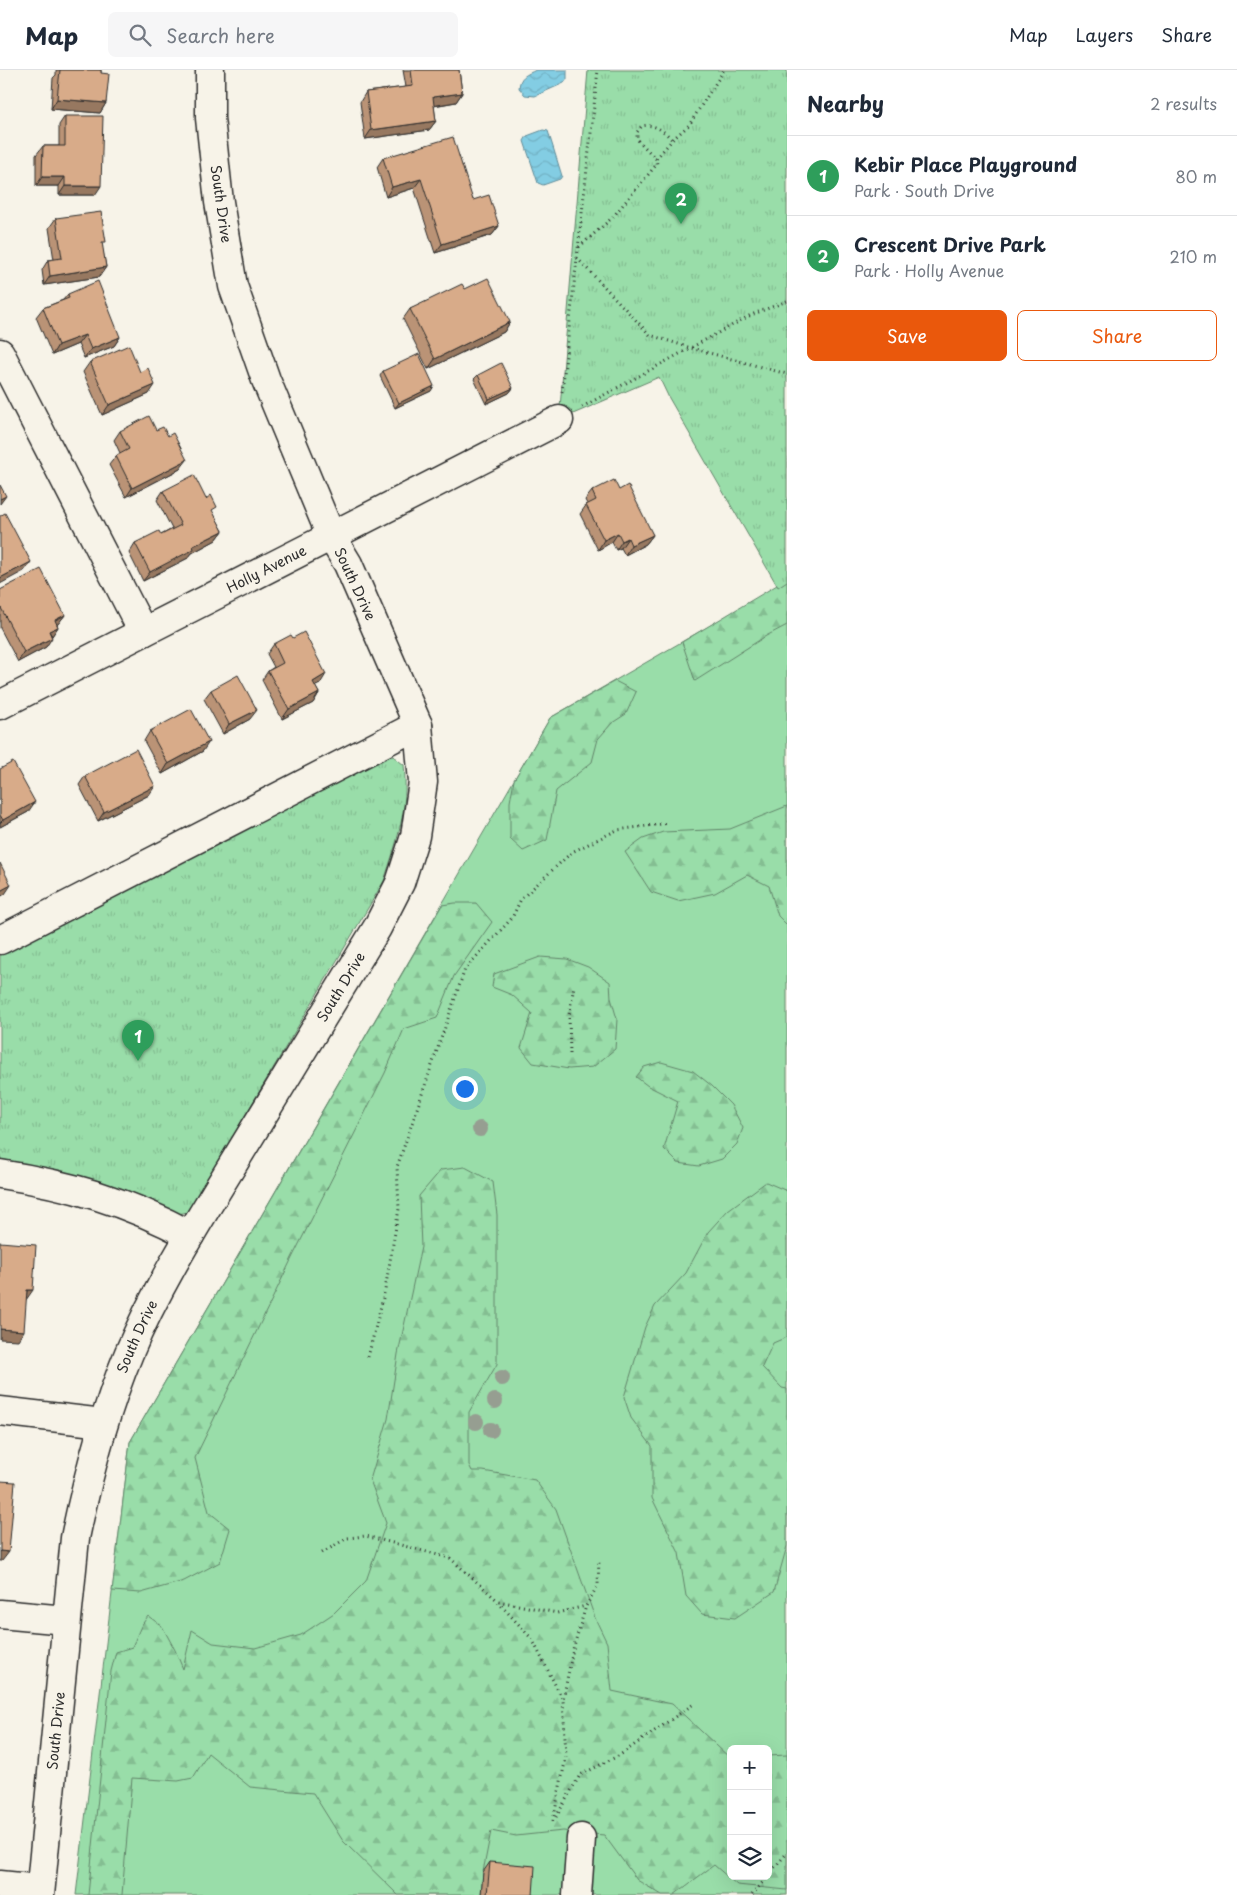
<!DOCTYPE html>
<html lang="en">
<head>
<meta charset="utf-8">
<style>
  body { margin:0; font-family:"Playpen Sans",sans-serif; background:#f6f6f7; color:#1f2937 }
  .controls { position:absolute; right:15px; bottom:15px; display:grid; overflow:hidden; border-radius:8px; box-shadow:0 5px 20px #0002 }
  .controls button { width:45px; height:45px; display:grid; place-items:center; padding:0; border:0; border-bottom:1px solid #e0e1e3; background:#fff; color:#1f2937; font:25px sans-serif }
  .you { position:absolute; left:464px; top:1018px; width:18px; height:18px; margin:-12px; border:4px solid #fff; border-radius:50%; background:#1a73e8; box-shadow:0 0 0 8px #1a73e833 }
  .badge { display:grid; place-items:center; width:32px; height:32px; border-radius:50%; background:#ea580c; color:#fff; font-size:16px; font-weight:700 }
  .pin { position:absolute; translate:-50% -41px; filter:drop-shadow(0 1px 2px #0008) }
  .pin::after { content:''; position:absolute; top:26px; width:18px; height:15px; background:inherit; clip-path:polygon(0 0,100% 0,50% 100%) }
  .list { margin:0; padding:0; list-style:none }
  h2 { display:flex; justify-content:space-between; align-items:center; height:65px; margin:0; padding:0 20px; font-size:21px }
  h2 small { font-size:16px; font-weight:400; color:#747a83 }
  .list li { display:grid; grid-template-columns:32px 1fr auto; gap:15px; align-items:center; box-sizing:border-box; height:80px; padding:0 20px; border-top:1px solid #e0e1e3 }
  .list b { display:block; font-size:19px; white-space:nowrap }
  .list p { margin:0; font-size:16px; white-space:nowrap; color:#747a83 }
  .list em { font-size:16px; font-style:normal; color:#747a83 }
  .actions { display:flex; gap:10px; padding:15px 20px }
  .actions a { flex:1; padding:11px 0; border:1px solid #ea580c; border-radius:8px; text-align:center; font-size:18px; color:#ea580c }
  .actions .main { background:#ea580c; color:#fff }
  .icon { flex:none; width:28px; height:28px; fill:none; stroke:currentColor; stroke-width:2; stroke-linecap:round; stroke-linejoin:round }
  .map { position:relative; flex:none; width:787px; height:1825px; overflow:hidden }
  header { display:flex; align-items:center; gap:30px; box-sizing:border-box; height:70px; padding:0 25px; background:#fff; border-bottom:1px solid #e0e1e3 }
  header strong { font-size:24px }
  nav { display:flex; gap:28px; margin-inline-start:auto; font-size:18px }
  .search { width:350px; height:45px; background:#f6f6f7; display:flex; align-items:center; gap:12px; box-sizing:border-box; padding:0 18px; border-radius:8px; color:#747a83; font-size:19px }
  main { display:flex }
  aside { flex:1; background:#fff }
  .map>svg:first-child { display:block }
  .grass { fill:#99dda9; stroke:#62846a; fill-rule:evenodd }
  .forest { fill:url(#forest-firs); stroke:#62846a }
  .park { fill:url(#park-tufts); stroke:#62846a }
  .water { fill:url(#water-waves); stroke:#608c99 }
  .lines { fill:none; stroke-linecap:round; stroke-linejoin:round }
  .minor-casing { stroke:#2b2b2b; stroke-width:31 }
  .path { stroke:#2b2b2b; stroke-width:3; stroke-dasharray:1 4; stroke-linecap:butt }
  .minor { stroke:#f7f3e8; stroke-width:28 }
  .tree { fill:#969e91 }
  .wall { fill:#ba9376; stroke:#2b2b2b }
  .shaded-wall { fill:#977860; stroke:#2b2b2b }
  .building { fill:#d8ab89; stroke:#2b2b2b }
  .labels { text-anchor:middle; stroke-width:4.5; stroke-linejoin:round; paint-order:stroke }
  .street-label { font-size:14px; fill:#2b2b2b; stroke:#f7f3e8 }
</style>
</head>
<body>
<header>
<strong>Map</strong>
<div class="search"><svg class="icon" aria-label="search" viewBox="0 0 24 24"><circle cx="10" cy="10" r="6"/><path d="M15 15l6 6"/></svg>Search here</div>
<nav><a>Map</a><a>Layers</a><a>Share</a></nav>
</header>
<main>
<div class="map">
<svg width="787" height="1825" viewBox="0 0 787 1825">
  <defs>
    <pattern id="forest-firs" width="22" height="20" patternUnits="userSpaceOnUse" patternTransform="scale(1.25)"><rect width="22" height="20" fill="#99dda9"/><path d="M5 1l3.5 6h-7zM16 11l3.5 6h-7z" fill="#84be92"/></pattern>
    <pattern id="park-tufts" width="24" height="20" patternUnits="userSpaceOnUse" patternTransform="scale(1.25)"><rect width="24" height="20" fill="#99dda9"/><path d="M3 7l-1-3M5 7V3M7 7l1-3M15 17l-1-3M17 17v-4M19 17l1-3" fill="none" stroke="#84be92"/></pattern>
    <pattern id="water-waves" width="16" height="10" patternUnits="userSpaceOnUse" patternTransform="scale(1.25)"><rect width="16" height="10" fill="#83cde3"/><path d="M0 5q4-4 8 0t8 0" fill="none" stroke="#71b0c3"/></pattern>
  </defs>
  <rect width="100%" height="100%" fill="#f7f3e8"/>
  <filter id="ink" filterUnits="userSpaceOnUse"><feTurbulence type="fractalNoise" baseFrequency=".02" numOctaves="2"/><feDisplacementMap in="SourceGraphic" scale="10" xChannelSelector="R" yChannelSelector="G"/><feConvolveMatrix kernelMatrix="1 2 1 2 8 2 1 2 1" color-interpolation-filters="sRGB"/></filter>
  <g filter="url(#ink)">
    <path class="grass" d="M787 511V1825H76L130 1372 550 648ZM731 1679H768V1806H731Z"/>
    <path class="forest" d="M787 509V555L766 566 695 611 682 572Z
      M615 611 636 622 626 644 612 653 598 669 592 692 556 721 547 770 523 781 510 769V732L514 710 550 648Z
      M787 736V855L778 846 769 816 747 805 715 823 678 831 651 822 625 782 643 769 663 762 730 759Z
      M455 833H476L492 852 454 906 437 948 404 959 385 1003 292 1188 195 1388 209 1442 230 1459 220 1492 184 1511 141 1523 112 1521 130 1372 442 835Z
      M540 887 567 889 588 897 610 912 611 928 617 949 615 979 593 997 569 999 533 993 521 978 532 943 512 925 492 917 494 904Z
      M661 992 693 1001 712 1016 731 1035 743 1058 737 1074 722 1089 699 1096 678 1093 664 1079 678 1031 648 1016 636 1007 644 997Z
      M465 1097 493 1112 497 1145V1294L469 1342V1395L472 1401H483L535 1410 556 1439 595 1548 607 1573 612 1621 672 1634 731 1689V1806H768V1686L787 1685V1820L737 1815 714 1795 674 1825H662L637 1810 604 1765 563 1761 516 1766 491 1761 483 1802 481 1825H398L343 1771 313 1723 250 1717 208 1683 193 1708 178 1711 132 1708 122 1825H88L111 1601 116 1582 132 1577 141 1556 148 1546 162 1556 175 1580 183 1599 192 1560 213 1573 255 1578 301 1565 334 1543 366 1511 386 1453 370 1410 388 1349 398 1284 421 1177 419 1126 441 1100Z
      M766 1112 787 1121V1267L773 1273 762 1297 782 1318 787 1319V1476L774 1522 735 1548 702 1544 686 1526 679 1483 652 1428V1376L631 1348 624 1327 645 1257 655 1236 686 1203 708 1162 728 1140Z"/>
    <path class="park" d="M588 0H787V511L778 517 669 328 659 307 559 350Z
      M393 686 404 695C409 738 397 771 384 811L188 1142 158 1148 0 1104V878L379 688Z"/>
    <path class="water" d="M536 0H567V9L564 13 535 26 525 25 519 18C520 6 526 5 536 0Z
      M543 60 548 61 562 106 560 109 543 115 538 113 524 71 527 66Z"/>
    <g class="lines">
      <g class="minor-casing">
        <g id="minor">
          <path d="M0 283 143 562"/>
          <path id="s1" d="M0 635 559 350"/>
          <path d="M0 870 418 655"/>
          <path d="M0 1104C71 1115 126 1131 190 1165"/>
          <path d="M0 1341 103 1353"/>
          <path d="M0 1544 66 1550"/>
          <path d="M0 1815 40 1819"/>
          <path id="s2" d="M40 1825 75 1468C88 1405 104 1343 129 1283 159 1212 201 1147 241 1081 286 1007 332 932 377 858L400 813 415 766 423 712 418 655 348 494 331 466 266 310 233 216 219 132 210 48V0"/>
          <path d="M577 1825 581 1768"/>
        </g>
      </g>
      <path class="path" d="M656 89 637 69V62L642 56C653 53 665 61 672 70
        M579 177 612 148 657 94 656 89 672 70 689 55 724 0
        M577 188 650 265 691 278 787 304
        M562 322 598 0
        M582 337 751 245 787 231
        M570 984 569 945 574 916
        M368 1287 385 1220 399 1139 397 1097 465 899 512 848 521 829 572 782 617 760 669 753
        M322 1483 347 1468 366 1466 450 1488 498 1531 557 1543 586 1536 598 1515 599 1490
        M498 1532 532 1569 563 1630
        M556 1747 580 1705 620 1685 695 1633
        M553 1751 566 1687 563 1630 573 1579 586 1536
        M768 1805 787 1783
        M752 1825 768 1806"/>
      <use href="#minor" class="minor"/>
    </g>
    <g class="tree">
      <circle cx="480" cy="1059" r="8"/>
      <circle cx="502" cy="1308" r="8"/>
      <circle cx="495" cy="1331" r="8"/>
      <circle cx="476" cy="1352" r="8"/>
      <circle cx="491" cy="1360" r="8"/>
    </g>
    <path class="wall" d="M56 0H101V3L106 33 100 43 51 39 53 8 56 5Z
      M403 0H459L462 23 456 32 434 36 436 51 429 60 365 69 360 32 366 22 406 17Z
      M65 46 95 125H59V116H36V85L43 76H59V55Z
      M383 88 473 130 499 156 492 165 435 183 414 118 386 127 377 97Z
      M56 148 102 176 106 197 99 207 44 215 42 200 48 190H54L49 158Z
      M465 219 510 252 504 262 428 299 403 249 410 239Z
      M68 224 120 267 114 276 84 288 78 274 52 285 36 247 43 238 63 230Z
      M90 292 149 324 102 345 83 302Z
      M383 301 431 321 395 338 380 306Z
      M478 305 513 318 509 323 486 334 474 309Z
      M156 360 180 399 126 427 109 395 116 386 120 383 114 370 120 361Z
      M619 420 653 465 646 474 625 485 621 478 616 480 612 472 598 480 580 444 587 434 585 430 592 421Z
      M163 421 213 443 223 461 216 470 192 483 188 488 143 511 129 483 135 473 161 465 172 459 157 430Z
      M0 520 65 545 57 555 58 557 52 566 46 577 18 592 0 558Z
      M274 574 320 614 315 616 319 623 313 633 282 649 262 610 268 601 274 597 267 584Z
      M211 620 250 649 223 664 204 629Z
      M150 661 203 681 162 704 144 671Z
      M0 699 28 742 0 757Z
      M85 706 149 725 98 751 79 715Z
      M490 1792 533 1825H481L483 1802Z"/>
    <path class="shaded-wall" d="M462 23 456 32 426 37 433 27Z
      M57 29 106 33 100 43 51 39Z
      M436 51 429 60 365 69 371 60Z
      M42 107H65L59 116H36Z
      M421 109 414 118 386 127 392 117Z
      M65 116H101L95 125H59Z
      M499 156 492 165 435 183 442 174Z
      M106 197 99 207 44 215 50 206Z
      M510 252 504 262 428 299 435 289Z
      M85 265 78 274 52 285 58 275Z
      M120 267 114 276 84 288 91 279Z
      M155 315 149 324 102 345 109 335Z
      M434 316 431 321 395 338 399 333Z
      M513 318 509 323 486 334 489 329Z
      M187 390 180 399 126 427 132 418Z
      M6 426 0 434V429Z
      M223 461 216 470 192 483 188 488 143 511 150 502 193 476Z
      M618 463 612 472 598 480 604 470Z
      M653 465 646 474 625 485 631 475Z
      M628 468 621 478 616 480 622 471Z
      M31 492 24 501 0 514V508Z
      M65 545 58 554 48 559 55 550Z
      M58 557 52 566 49 561Z
      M52 568 46 577 18 592 24 582Z
      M326 604 320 614 306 621 313 612Z
      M319 623 313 633 282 649 289 639Z
      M257 640 250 649 223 664 229 654Z
      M209 672 203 681 162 704 168 694Z
      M155 716 149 725 98 751 104 742Z
      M35 732 28 742 0 757V753L3 750Z
      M11 815 5 824 0 827V821Z
      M27 1220H33L26 1230Z
      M0 1259 24 1261 18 1270 0 1269Z
      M0 1481 9 1482 2 1491H0Z"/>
    <path class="building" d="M60 0H101V3L109 4 106 33 57 29Z
      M411 0H459L462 23 433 27 436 51 371 60 366 22 413 16Z
      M65 46H103L101 116H65V107H42L43 76H65Z
      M453 67 473 130 489 125 499 156 442 174 421 109 392 117 383 88Z
      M101 142 106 172H102L106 197 50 206 48 190 62 188 56 148Z
      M488 208 510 252 435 289 410 239 462 214 465 219Z
      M98 211 120 267 91 279 85 265 58 275 43 238 69 228 68 224Z
      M129 275 140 302 148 298 155 315 109 335 90 292Z
      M419 284 434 316 399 333 383 301Z
      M501 293 513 318 489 329 478 305Z
      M149 346 156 360 163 357 168 366 173 363 187 390 132 418 116 386 129 379 120 361Z
      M194 405 206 429 211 425 217 437 212 440 223 461 193 476 194 479 150 502 135 473 159 461 161 465 181 455 163 421Z
      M614 410 619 420 628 415 653 465 631 475 628 468 622 471 618 463 604 470 586 435 596 430 592 421Z
      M0 415 6 426 0 429Z
      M5 443 31 492 0 508V446Z
      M41 499 65 545 55 550 58 557 49 561 52 568 24 582 0 536V520Z
      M304 562 326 604 313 612 319 623 289 639 268 601 283 593 274 574 291 565 293 568Z
      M238 605 257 640 229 654 211 620Z
      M191 639 209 672 168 694 150 661Z
      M136 679 155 716 104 742 85 706Z
      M13 692 35 732 3 750 0 745V699Z
      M0 793 11 815 0 821Z
      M0 1172 36 1175 33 1220H27L24 1261 0 1259Z
      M0 1411 15 1412 9 1482 0 1481Z
      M490 1792 535 1796 533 1825H487Z"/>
  </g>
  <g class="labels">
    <g class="street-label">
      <text transform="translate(221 134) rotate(82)" y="5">South Drive</text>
      <text dy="5" stroke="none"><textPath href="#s1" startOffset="299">Holly Avenue</textPath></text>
      <text transform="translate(355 514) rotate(65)" y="5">South Drive</text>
      <text dy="5" stroke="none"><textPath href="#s2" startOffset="975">South Drive</textPath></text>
      <text dy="5" stroke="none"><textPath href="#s2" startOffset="570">South Drive</textPath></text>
      <text dy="5" stroke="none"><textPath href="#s2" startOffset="165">South Drive</textPath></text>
    </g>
  </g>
</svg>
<div class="controls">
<button>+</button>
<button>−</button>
<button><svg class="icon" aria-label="layers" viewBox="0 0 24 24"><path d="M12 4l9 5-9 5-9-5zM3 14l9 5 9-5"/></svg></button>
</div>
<div class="you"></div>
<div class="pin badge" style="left:138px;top:991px;background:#2e9e5b">1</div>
<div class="pin badge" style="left:681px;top:154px;background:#2e9e5b">2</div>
</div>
<aside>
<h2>Nearby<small>2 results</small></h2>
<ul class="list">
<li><span class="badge" style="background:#2e9e5b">1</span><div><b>Kebir Place Playground</b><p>Park · South Drive</p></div><em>80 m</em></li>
<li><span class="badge" style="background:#2e9e5b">2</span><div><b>Crescent Drive Park</b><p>Park · Holly Avenue</p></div><em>210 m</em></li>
</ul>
<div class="actions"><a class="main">Save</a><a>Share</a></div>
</aside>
</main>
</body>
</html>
